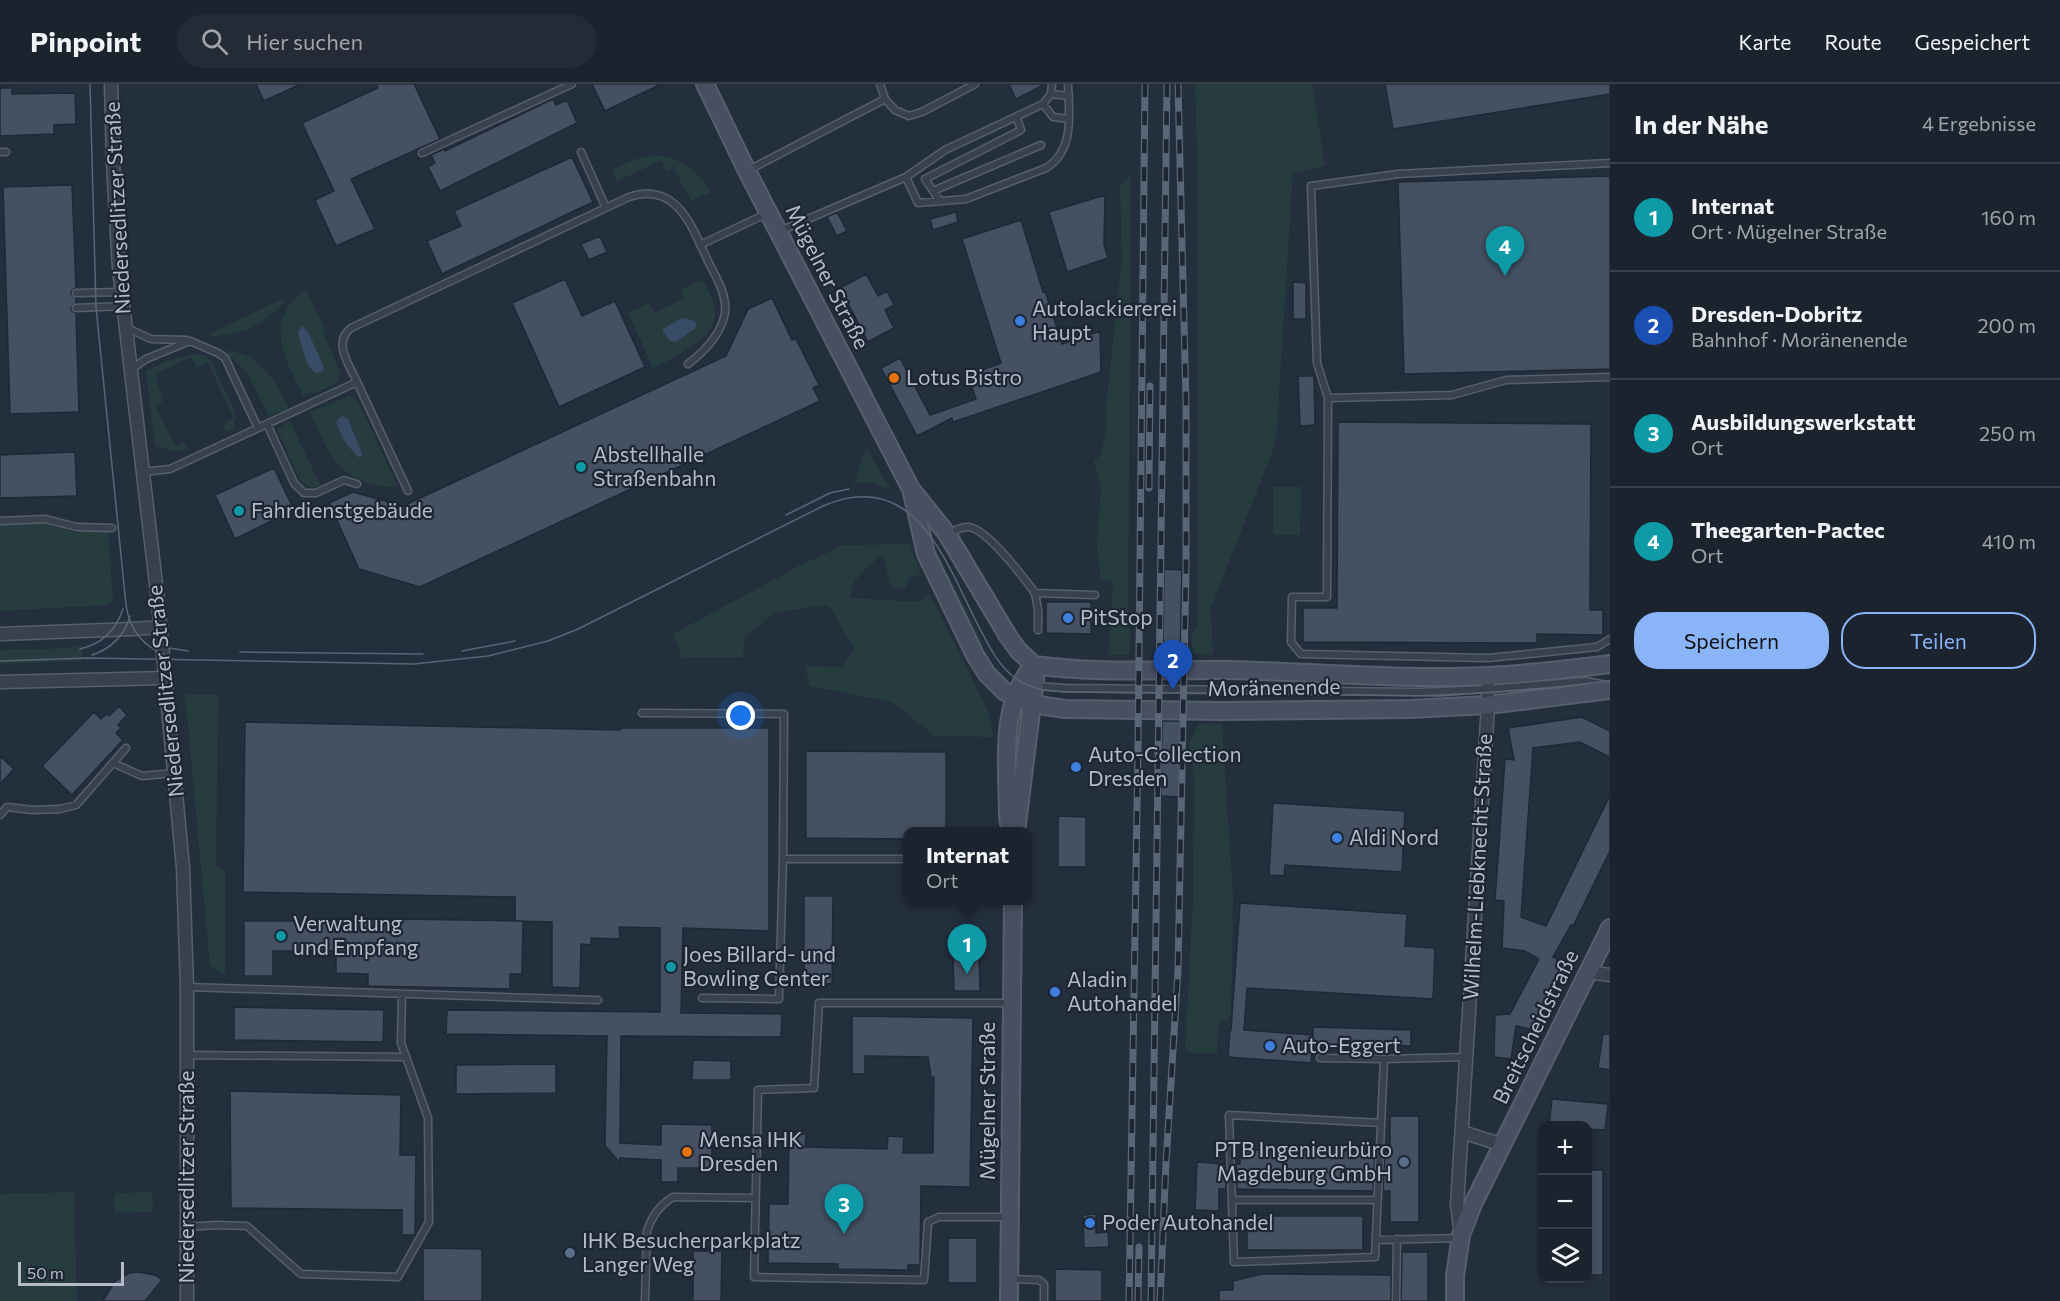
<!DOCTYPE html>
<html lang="de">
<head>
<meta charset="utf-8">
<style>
  body { margin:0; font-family:Commissioner,sans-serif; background:#242b36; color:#f1f3f6 }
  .controls { position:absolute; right:18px; bottom:18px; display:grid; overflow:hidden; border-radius:12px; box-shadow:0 3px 9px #0003 }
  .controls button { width:54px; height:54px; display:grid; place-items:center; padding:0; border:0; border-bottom:2px solid #39404a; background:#1b232e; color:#f1f3f6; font:30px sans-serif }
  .scale { position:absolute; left:18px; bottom:15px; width:106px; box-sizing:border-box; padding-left:6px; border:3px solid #b4bcc9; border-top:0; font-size:16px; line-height:21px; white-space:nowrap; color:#b4bcc9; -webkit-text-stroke:4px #1d2633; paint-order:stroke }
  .you { position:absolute; left:741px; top:632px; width:21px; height:21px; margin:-15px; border:4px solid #fff; border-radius:50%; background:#1a73e8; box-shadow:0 0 0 9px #1a73e833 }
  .badge { display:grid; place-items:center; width:39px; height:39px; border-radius:50%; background:#8ab4f8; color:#fff; font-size:20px; font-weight:700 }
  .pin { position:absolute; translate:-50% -50px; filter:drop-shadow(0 2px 3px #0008) }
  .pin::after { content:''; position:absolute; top:32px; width:21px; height:18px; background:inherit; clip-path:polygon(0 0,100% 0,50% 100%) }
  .popup { position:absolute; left:903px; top:743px; width:129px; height:78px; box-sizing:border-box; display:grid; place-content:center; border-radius:12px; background:#1b232e; filter:drop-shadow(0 2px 4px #0005); font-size:20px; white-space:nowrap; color:#a0a4aa }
  .popup b { font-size:22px; color:#f1f3f6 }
  .popup::after { content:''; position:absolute; left:50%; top:100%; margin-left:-12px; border:12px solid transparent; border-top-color:#1b232e }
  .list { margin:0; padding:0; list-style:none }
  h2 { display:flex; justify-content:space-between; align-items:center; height:78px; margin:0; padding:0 24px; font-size:26px }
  h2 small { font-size:20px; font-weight:400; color:#a0a4aa }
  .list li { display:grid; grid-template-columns:39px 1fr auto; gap:18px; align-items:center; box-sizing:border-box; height:108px; padding:0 24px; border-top:2px solid #39404a }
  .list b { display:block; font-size:22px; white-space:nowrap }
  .list p { margin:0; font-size:20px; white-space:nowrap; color:#a0a4aa }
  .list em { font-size:20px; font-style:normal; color:#a0a4aa }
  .actions { display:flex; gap:12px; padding:18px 24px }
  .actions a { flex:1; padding:14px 0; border:2px solid #8ab4f8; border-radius:24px; text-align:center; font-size:21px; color:#8ab4f8 }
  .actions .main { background:#8ab4f8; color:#111 }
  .icon { flex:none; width:33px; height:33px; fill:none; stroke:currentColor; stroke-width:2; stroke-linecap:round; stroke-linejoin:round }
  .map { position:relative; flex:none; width:1610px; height:1217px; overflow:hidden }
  header { display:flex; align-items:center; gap:36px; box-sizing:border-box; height:84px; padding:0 30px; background:#1b232e; border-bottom:2px solid #39404a }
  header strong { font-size:28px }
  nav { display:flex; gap:33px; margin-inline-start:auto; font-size:21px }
  .search { width:420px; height:54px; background:#242b36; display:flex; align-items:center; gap:15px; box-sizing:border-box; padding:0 21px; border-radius:33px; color:#a0a4aa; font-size:22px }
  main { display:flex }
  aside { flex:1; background:#1b232e }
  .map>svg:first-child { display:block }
  .green { fill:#263c3f; fill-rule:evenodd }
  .water { fill:#394c67 }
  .building { fill:#455162; stroke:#1f2835; stroke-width:1.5 }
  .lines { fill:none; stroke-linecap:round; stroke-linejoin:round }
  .lane-casing { stroke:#565f6c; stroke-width:9 }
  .street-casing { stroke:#565f6c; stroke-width:15 }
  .secondary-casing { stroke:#565f6c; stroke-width:20 }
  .lane { stroke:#38414e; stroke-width:6 }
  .street { stroke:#38414e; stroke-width:12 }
  .secondary { stroke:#465061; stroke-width:16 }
  .tram { stroke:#5a6575; stroke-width:1.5 }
  .rail-casing { stroke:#5a6575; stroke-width:7 }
  .rail { stroke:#1d2633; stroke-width:4.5; stroke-dasharray:14; stroke-linecap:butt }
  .shop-dot { fill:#3f7fe0; stroke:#1d2633; stroke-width:2 }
  .food-dot { fill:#e8710a; stroke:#1d2633; stroke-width:2 }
  .culture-dot { fill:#0f9aa8; stroke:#1d2633; stroke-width:2 }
  .service-dot { fill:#5c6f8a; stroke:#1d2633; stroke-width:2 }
  .labels { text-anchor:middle; stroke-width:4.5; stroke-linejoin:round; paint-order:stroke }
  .street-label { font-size:21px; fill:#b4bcc9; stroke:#1d2633 }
  .poi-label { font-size:21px; fill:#b4bcc9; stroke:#1d2633; text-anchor:start }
</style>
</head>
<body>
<header>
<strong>Pinpoint</strong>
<div class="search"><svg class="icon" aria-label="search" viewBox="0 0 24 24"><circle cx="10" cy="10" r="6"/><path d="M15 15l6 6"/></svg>Hier suchen</div>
<nav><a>Karte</a><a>Route</a><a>Gespeichert</a></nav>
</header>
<main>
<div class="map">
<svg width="1610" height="1217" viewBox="0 0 1610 1217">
  <rect width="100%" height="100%" fill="#242f3e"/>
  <path class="green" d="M1195 0H1312L1325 82 1293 89 1276 358 1211 524 1213 571 1193 569 1191 550 1197 544 1198 523V103Z
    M652 71C678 71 697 87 711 108L691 117 674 85 667 88 662 76 617 97 612 86 633 76Z
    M1131 92 1128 542 1131 549 1129 570 1108 571 1113 497 1101 496 1097 463 1101 402 1094 377 1101 370 1106 347V322L1122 175 1120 102Z
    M703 196C707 205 714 215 715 226 718 254 673 274 653 284L628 229 649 219 655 229 685 214 681 205Z
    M306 205 326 247 323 249 341 290 335 300 311 311 310 309 303 312C285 274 262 237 306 205ZM305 243 324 283 315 289 301 260Z
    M282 215 284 218C256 246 249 248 210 253L209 250Z
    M224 267C259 267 276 297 289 325L269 332 248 290Z
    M194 270 203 271 211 277 234 325 236 331 233 345 226 348 223 340 234 334 208 279 199 283 196 282 191 273 155 290 163 317 155 322 175 362 184 358 188 366C176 369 166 366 155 361L146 287 167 277Z
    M348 312 353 313 359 319 398 403C387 404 376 402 366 398 331 386 325 359 310 328Z
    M290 337 320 401C311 405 304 402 299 394L277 345Z
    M866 364 889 404V405L873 399H854Z
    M1273 403H1301L1300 451 1273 450Z
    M43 439 75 448 108 447 113 516 107 521 0 527V440Z
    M910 460 921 491 910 493 905 504 891 503 883 471C868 481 850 495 851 514L918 518 930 510 988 627 993 653 935 652 892 618 810 602 805 582 842 583 854 565 829 521 775 528 745 553 743 573 682 574 673 550 799 482 843 461Z
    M934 462 984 561 981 563 932 463Z
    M82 561V577L0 580V566L70 564Z
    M185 610 218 611 216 782 225 786V890L219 889 210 881Z
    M1199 639 1222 641 1233 812 1231 932 1218 941 1217 969H1192L1185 965 1193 818 1194 691 1189 660Z
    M74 1108 77 1217H0V1110Z
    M152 1108 153 1128 115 1129 114 1109Z"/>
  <path class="water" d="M685 234 695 237 697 243 676 258 670 257 663 248V245L680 235Z
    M302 242 307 246 324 283 323 287 316 289C306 284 301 260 298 248Z
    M343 332 348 335 363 372 358 373 345 358 336 339 339 334Z"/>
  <path class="building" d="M256 0H301L264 17Z
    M376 0H414L440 55 351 95 375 145 336 162 315 116 334 107 302 39 378 4Z
    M592 0H661L605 27Z
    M1009 0H1045L1016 15Z
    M1385 0H1610V10L1393 45Z
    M0 4H12V10L75 9 76 40 54 41V50L0 52Z
    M553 15 556 21 567 16 577 39 440 107 428 83 435 79 431 71 444 65 445 67Z
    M572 73 593 118 442 190 427 157 461 142 454 127Z
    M1610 92V285L1404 290 1398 98Z
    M72 101 76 204 72 206 71 210 76 214V219L71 224 72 227 76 229 79 328 10 330 3 103Z
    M1105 111 1104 161 1108 174 1067 188 1049 128Z
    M837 128 847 147 837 152 827 133Z
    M956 128 958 138 933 146 930 135Z
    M1021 136 1043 208 1045 207 1062 260 1100 247 1101 288 953 338 952 334 917 352 881 284 900 274 930 331 976 315 968 291 1001 279 962 155Z
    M600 152 607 168 589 176 581 160Z
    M866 190 878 212 887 207 894 221 885 226 894 244 868 258 840 204Z
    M565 195 582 232 615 217 645 283 559 323 512 219Z
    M1293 198 1306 199V235H1293Z
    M772 214 792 256 796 255 819 301 813 304 820 317 420 503 359 485 329 419 353 408 403 422 726 272 748 225Z
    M1298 292H1314L1315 341 1300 342Z
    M1338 338 1591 340 1590 526H1603V551L1537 550V559L1303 558V524H1337Z
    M75 368 77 412 0 414V371Z
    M274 384 294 426 235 455 215 411Z
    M1164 485 1182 486 1180 576H1163Z
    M1046 518H1091V550L1046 549Z
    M119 622 127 631 118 641 121 644 116 649 123 656 72 711 42 682 94 628 101 635 107 630 109 632Z
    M1582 633 1610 647V673L1580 658 1533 664 1521 833 1546 842 1610 711V767L1573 842 1571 841 1553 873 1568 880 1530 945 1516 942 1511 975 1494 973 1495 931 1510 930 1539 875 1525 867 1502 864 1504 817 1495 816 1505 675 1514 676 1508 644Z
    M1162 637H1180L1179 713 1161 712Z
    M245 638 620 646V644H769V847L683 844 681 929 782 930 781 953 621 952 620 1059 661 1061V1040L712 1041V1084H678V1098H661V1076L620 1074V1079L603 1059H605L607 952 446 950 447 926 660 928V844L619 843 620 855 591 854V861L581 860 580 904 552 903V838L515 837V813L243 808Z
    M806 667 946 668V747H907V755L806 754Z
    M0 672 14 685 0 700Z
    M1273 719 1405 727 1402 788 1285 781 1284 792 1269 791Z
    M1058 732 1086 733V783H1058Z
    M804 812H833L832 900 804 899Z
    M1240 819 1407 830 1405 862 1435 864 1433 915 1247 904 1244 946 1313 951V943L1411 946V962L1348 960V964L1312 963 1311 979 1228 973 1230 945 1231 946Z
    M337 834 523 837 522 890H510V905L368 902V890L336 889V867H273V892H244V837H337Z
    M953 872H979L980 907H954Z
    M234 923 384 926 383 958 234 956Z
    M852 932 973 934 970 1103 921 1102 920 1181H908V1186L838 1185V1180L768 1179 769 1120H788L789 1050H806L805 1063 887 1065 888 1052 904 1053 903 1069H933L934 993H931L928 973 865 972V990H852Z
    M1603 950H1610V986L1598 984Z
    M693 976 731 977V996H692Z
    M556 980V1009L456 1010V981Z
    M230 1007 401 1011 400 1071H416L415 1151H402V1126L231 1124Z
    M1552 1015 1608 1020 1605 1046 1587 1045V1041H1549Z
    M1390 1032H1419V1138H1390V1107H1383L1385 1067H1390Z
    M1240 1066 1375 1067 1373 1107 1237 1105 1236 1080H1240Z
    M1197 1078 1225 1080 1226 1105H1219V1127L1195 1126Z
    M1587 1086H1603V1191H1587Z
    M1096 1130V1149L1108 1148 1109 1163 1084 1164 1083 1131Z
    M1247 1132H1363V1166H1247Z
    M948 1154H977V1199H948Z
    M423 1164 482 1165V1217H423Z
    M693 1167H722L721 1217H693Z
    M1402 1168H1428V1217H1401Z
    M1055 1185 1102 1186V1217H1055Z
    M138 1188 155 1191 162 1196 145 1217H103L115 1197 129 1189Z
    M1262 1190 1391 1191V1217H1219V1206H1233V1197Z"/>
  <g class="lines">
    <g class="lane-casing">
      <path id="lane" d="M880 0 885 15
        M1052 0 1051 10 1043 20 945 66 906 93 918 119 966 115 1046 84C1075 66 1069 30 1068 0
        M1051 10 1069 12
        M1043 20 1053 33 1069 35
        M0 68H6
        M581 68 606 124
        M422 69 572 0
        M1610 79 1398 90 1311 102 1317 279 1328 314 1327 513H1292L1291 558 1301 570 1488 574 1597 563 1610 555
        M747 87 885 15 895 26 909 32 922 28 975 0
        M933 107 1041 61
        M940 117 925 95 1021 46 1017 34
        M780 147 906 93
        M700 161 768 129
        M76 209 121 208
        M76 224 123 222
        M127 244 151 255 187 256
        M132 285 146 275 190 257 218 269 225 274 258 344
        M357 298C350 282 332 259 351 244L629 113C677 97 692 143 708 177 716 193 727 210 725 229 721 251 705 267 688 280
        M1328 314 1452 311 1506 296 1610 293
        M267 340 294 399 304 409H316L344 396 357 400
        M143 388 170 385 357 298 408 407
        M0 437 45 435 77 443 112 444
        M947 450C954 447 962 442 969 443 988 446 1024 494 1035 509L1095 511
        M1035 509 1038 526V546
        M1036 602 1065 604 1418 608 1488 605 1585 597 1606 601
        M642 629 784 630 783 775
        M113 679 142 692 174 689
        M0 731 7 723 33 726 60 725 76 721 126 664
        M188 903 598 916
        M702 914 779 915 783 775H907
        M187 971 406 973
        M1320 974 1384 975
        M1381 1039 1229 1031 1234 1178 1375 1173 1384 975 1466 973
        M1232 1116H1378
        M1008 1133H939L928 1138 924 1196 754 1193 758 1006 814 1004 819 919H1011
        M188 1143 215 1141 247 1142 301 1190 398 1193 429 1138 428 1034 401 959 402 910
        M1376 1156 1460 1154
        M1010 1195 1039 1196 1044 1200V1217
        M645 1217 647 1147C652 1132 659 1122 673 1113L755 1114
        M1396 1217 1397 1155"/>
    </g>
    <g class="street-casing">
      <path id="street" d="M111 0 113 79 119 185 158 517 183 784 187 903V1217
        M0 550 133 545 161 543
        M0 598 166 594
        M1588 888 1610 891
        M1462 1048 1503 1061
        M1461 1150 1457 1121 1488 621 1487 592"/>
    </g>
    <g class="secondary-casing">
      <path id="secondary" d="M705 0 747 87 911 405 947 450 1008 552 1018 566 1034 581 1035 596 1016 748
        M912 409 926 470 975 571 987 590 1004 607 1015 614 1032 620 1065 625 1222 627 1410 625 1488 621 1610 606
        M1034 581C1098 590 1165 585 1229 586 1315 588 1402 596 1488 592 1529 590 1569 585 1610 580
        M1010 747 1008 732C1008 683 998 620 1034 581
        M1009 1217 1013 816
        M1455 1217V1192L1461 1151 1473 1120 1610 844"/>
    </g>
    <use href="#lane" class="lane"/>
    <use href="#street" class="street"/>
    <use href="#secondary" class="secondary"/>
    <path class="tram" d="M90 0 96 223 126 521C130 547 143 562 167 572
      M786 431 830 409 849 405
      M157 558 169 564 188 567
      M80 565C102 560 116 546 123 525
      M462 567 515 557
      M240 568 423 570
      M92 571C111 565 125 551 130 532
      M0 577 88 574 414 580 488 572 548 557 578 545 823 422C917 382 946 480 980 545 989 562 998 581 1014 593 1030 605 1046 607 1065 608L1440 612 1549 604 1610 597"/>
    <g class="rail-casing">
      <path id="rail" d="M1149 404 1150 302
        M1129 1217 1138 663 1145 0
        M1138 1217 1139 1163
        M1151 1217 1167 0
        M1160 1217 1166 1079 1178 886 1186 483V317L1178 0"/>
    </g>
    <use href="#rail" class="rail"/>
  </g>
  <g class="shop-dot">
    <circle cx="1020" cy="237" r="6"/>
    <circle cx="1068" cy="534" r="6"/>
    <circle cx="1076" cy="683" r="6"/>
    <circle cx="1337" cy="754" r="6"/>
    <circle cx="1055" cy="908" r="6"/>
    <circle cx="1270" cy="962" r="6"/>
    <circle cx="1090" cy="1139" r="6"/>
  </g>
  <g class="food-dot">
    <circle cx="894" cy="294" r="6"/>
    <circle cx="687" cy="1068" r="6"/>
  </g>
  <g class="culture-dot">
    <circle cx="581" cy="383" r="6"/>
    <circle cx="239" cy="427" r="6"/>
    <circle cx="281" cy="852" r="6"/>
    <circle cx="671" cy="883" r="6"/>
  </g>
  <g class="service-dot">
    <circle cx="1404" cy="1078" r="6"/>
    <circle cx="570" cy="1169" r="6"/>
  </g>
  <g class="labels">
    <g class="street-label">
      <text transform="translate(118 124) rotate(-93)" y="7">Niedersedlitzer Straße</text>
      <text transform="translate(827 193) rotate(63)" y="7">Mügelner Straße</text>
      <text transform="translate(1274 604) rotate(-1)" y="7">Moränenende</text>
      <text transform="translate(166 607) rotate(-96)" y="7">Niedersedlitzer Straße</text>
      <text transform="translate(1478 783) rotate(-87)" y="7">Wilhelm-Liebknecht-Straße</text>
      <text transform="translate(1536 943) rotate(-64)" y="7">Breitscheidstraße</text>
      <text transform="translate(988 1017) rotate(-90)" y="7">Mügelner Straße</text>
      <text transform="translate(187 1093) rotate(-90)" y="7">Niedersedlitzer Straße</text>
    </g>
    <g class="poi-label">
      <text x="1032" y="232">Autolackiererei<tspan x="1032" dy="24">Haupt</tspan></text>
      <text x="906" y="301">Lotus Bistro</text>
      <text x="593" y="378">Abstellhalle<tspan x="593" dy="24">Straßenbahn</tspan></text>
      <text x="251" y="434">Fahrdienstgebäude</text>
      <text x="1080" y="541">PitStop</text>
      <text x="1088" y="678">Auto-Collection<tspan x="1088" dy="24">Dresden</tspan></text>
      <text x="1349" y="761">Aldi Nord</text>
      <text x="293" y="847">Verwaltung<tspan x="293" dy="24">und Empfang</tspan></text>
      <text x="683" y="878">Joes Billard- und<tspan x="683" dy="24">Bowling Center</tspan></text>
      <text x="1067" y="903">Aladin<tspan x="1067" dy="24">Autohandel</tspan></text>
      <text x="1282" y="969">Auto-Eggert</text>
      <text x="699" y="1063">Mensa IHK<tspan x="699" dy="24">Dresden</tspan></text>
      <text x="1392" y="1073" text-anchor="end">PTB Ingenieurbüro<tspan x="1392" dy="24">Magdeburg GmbH</tspan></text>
      <text x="1102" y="1146">Poder Autohandel</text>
      <text x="582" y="1164">IHK Besucherparkplatz<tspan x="582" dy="24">Langer Weg</tspan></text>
    </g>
  </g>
</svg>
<div class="controls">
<button>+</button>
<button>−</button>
<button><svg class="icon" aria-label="layers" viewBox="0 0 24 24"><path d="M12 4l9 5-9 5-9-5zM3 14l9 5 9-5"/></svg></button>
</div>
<div class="scale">50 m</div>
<div class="you"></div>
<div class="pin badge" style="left:967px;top:890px;background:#0f9aa8">1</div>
<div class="popup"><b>Internat</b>Ort</div>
<div class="pin badge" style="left:1173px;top:606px;background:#1a4fb4">2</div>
<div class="pin badge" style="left:844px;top:1150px;background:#0f9aa8">3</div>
<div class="pin badge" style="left:1505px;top:192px;background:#0f9aa8">4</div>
</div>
<aside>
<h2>In der Nähe<small>4 Ergebnisse</small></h2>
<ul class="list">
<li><span class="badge" style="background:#0f9aa8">1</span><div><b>Internat</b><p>Ort · Mügelner Straße</p></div><em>160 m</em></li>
<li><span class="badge" style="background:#1a4fb4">2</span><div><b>Dresden-Dobritz</b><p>Bahnhof · Moränenende</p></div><em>200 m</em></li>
<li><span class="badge" style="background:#0f9aa8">3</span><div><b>Ausbildungswerkstatt</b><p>Ort</p></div><em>250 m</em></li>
<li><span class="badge" style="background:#0f9aa8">4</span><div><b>Theegarten-Pactec</b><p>Ort</p></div><em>410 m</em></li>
</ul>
<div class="actions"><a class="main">Speichern</a><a>Teilen</a></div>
</aside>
</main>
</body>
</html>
